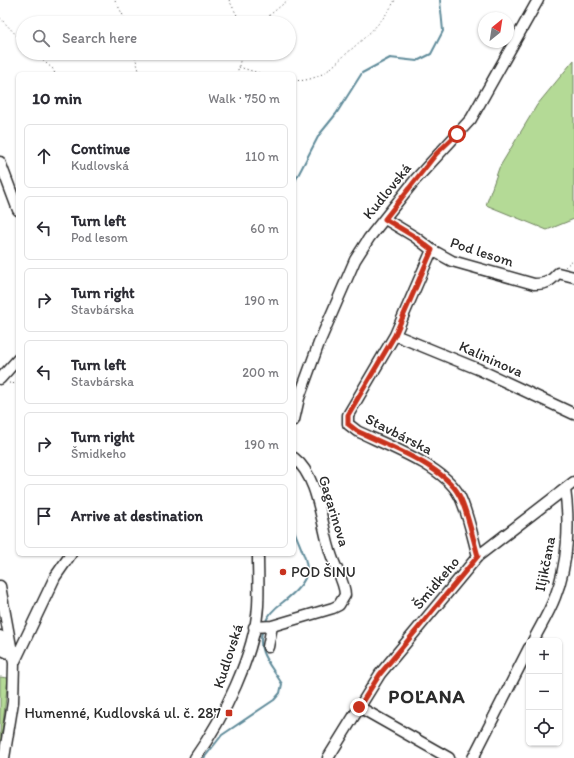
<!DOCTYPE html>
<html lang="en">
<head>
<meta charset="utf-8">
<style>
  body { margin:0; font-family:Itim,sans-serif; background:#f7f7f7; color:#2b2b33 }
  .controls { position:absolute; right:12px; bottom:12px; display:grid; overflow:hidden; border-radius:6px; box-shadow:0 1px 3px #0004 }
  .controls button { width:36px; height:36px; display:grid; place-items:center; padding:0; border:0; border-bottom:1px solid #e1e1e2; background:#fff; color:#2b2b33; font:20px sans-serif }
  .compass { position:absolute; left:478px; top:12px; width:36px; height:36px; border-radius:50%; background:#fff; box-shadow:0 1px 3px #0004; rotate:30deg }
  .stop { position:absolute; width:12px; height:12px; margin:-9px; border:3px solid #c8321e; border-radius:50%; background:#fff }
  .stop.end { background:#c8321e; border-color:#fff; box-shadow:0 1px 4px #0008 }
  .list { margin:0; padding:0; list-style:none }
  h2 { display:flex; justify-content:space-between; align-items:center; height:52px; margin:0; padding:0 16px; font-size:17px }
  h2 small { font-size:13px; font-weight:400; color:#7c7c81 }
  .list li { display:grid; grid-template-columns:26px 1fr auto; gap:12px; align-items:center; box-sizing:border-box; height:64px; margin:0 8px 8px; padding:0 8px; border:1px solid #e1e1e2; border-radius:6px }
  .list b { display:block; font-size:15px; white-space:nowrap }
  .list p { margin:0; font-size:13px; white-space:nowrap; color:#7c7c81 }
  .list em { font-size:13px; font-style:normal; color:#7c7c81 }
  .icon { flex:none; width:22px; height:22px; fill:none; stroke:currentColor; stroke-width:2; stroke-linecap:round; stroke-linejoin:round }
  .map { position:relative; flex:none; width:574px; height:758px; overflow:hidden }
  .search { position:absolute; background:#fff; box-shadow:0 1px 3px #0004; left:16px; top:16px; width:280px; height:44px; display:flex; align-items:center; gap:10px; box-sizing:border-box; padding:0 14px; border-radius:22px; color:#7c7c81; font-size:15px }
  .panel { position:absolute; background:#fff; box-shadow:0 1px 3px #0004; left:16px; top:72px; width:280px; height:484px; border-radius:6px }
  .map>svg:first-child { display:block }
  .green { fill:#b4da96; stroke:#708260 }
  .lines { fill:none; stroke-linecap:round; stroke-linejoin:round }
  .stream { stroke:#618c9b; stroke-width:2 }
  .minor-casing { stroke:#2b2b2b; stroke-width:13 }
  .path { stroke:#2b2b2b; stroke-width:1; stroke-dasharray:1 3; stroke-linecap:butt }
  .minor { stroke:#fff; stroke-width:10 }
  .route { stroke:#c8321e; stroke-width:5 }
  .poi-dot { fill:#c8321e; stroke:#fff; stroke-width:1.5 }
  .labels { text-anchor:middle; stroke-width:3; stroke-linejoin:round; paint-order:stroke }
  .street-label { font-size:15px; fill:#2b2b2b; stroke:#fff }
  .poi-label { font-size:15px; fill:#2b2b2b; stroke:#fff; text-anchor:start }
  .district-label { font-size:19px; font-weight:bold; letter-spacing:1px; fill:#2b2b2b; stroke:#fff }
</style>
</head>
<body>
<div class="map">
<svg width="574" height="758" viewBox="0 0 574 758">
  <rect width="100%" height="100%" fill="#fff"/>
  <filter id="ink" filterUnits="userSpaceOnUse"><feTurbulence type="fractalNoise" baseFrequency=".025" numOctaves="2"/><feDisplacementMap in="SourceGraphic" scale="8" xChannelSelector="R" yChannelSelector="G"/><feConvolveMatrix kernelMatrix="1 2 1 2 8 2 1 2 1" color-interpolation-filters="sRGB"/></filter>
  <g filter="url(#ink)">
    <path class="green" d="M574 60V219L547 230 486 205 499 168 537 105Z
      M0 677 8 678 0 752Z"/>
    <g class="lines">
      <path class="stream" d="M294 183 319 135 336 114 362 73 390 58 417 61 431 54 443 31 440 0
        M265 623C268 615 276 607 283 602 318 575 308 567 294 530
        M204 758 222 735 274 700 280 693 282 684C271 665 255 652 263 629"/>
      <g class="minor-casing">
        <path id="minor" d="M0 162 18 210
          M385 219 415 237 432 250 452 261 534 284C546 284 550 282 558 273L574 277
          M432 250 395 335 348 415V424L357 431C386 445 444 466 459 495 467 509 473 539 478 556
          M395 335 478 369 574 414
          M0 379 18 359
          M294 420 299 398 319 343 355 260 369 238 415 180 471 119 538 0
          M0 586 14 663 13 702 4 758
          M254 627 272 626 333 608 339 605 345 595C345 583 336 569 332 557 321 528 320 478 294 458
          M0 636 4 651 13 655
          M533 641C540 627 549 613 555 597 568 564 570 524 565 489
          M268 647 272 626
          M14 663 55 577 71 554
          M359 707 449 758
          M195 758C223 719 255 654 258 606 259 589 258 571 258 554
          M328 758 380 674 478 556 574 482
          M473 758 529 648"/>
      </g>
      <path class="path" d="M115 0 127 23
        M229 0 241 23
        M0 18 23 42
        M260 23 288 0
        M34 53 53 69 55 74
        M134 53 140 74
        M239 67 262 74
        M237 74 242 53
        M294 80C304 82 315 78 324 73 331 69 338 61 345 55 364 38 383 23 395 0
        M565 267 574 259
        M9 383 18 384"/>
      <use href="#minor" class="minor"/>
    </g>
  </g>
  <g class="lines" filter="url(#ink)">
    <path class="route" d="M359 707 380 674 478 556C473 539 467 509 459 495 444 466 386 445 357 431L348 424V415L395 335 432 250 415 237 385 219 436 154 457 134"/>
  </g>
  <g class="poi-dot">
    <circle cx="283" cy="572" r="4"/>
    <rect x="225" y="709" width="8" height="8" rx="2"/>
  </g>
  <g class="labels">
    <g class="street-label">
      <text transform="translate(387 191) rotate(-51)" y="5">Kudlovská</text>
      <text transform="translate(482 252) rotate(18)" y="5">Pod lesom</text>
      <text transform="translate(491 359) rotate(24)" y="5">Kalininova</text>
      <text transform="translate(399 434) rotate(27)" y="5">Stavbárska</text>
      <text transform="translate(334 511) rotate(73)" y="5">Gagarinova</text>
      <text transform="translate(545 564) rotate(-79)" y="5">Iljikčana</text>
      <text transform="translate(436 583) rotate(-50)" y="5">Šmidkeho</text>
      <text transform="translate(228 656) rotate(-72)" y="5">Kudlovská</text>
    </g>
    <g class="poi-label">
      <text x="291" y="577">POD ŠINU</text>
      <text x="221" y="718" text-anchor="end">Humenné, Kudlovská ul. č. 287</text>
    </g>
    <g class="district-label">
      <text x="427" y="703">POĽANA</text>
    </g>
  </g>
</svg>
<div class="controls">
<button>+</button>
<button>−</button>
<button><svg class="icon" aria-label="locate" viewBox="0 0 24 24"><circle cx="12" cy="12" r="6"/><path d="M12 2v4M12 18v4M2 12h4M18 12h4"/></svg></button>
</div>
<svg class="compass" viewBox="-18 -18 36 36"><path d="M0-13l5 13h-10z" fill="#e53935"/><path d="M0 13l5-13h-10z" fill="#7c7c81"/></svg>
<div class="stop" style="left:457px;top:134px"></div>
<div class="stop end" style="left:359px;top:707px"></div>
<div class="search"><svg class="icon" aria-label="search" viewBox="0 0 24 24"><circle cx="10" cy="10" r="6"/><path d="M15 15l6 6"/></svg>Search here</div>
<section class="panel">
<h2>10 min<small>Walk · 750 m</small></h2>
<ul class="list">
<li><svg class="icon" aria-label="ahead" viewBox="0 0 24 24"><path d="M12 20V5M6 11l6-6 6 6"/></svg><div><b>Continue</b><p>Kudlovská</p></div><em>110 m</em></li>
<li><svg class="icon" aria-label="left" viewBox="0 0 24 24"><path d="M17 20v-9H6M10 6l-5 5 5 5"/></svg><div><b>Turn left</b><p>Pod lesom</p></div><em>60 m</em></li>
<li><svg class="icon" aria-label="right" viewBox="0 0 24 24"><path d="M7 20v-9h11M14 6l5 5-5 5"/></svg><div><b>Turn right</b><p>Stavbárska</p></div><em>190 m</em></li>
<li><svg class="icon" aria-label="left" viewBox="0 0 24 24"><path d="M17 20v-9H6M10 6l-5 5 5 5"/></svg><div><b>Turn left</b><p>Stavbárska</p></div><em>200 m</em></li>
<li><svg class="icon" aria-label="right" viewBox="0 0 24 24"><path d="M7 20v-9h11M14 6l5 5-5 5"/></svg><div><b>Turn right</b><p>Šmidkeho</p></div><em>190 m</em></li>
<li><svg class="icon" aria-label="arrive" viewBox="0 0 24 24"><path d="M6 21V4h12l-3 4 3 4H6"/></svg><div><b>Arrive at destination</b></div></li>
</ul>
</section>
</div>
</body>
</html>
